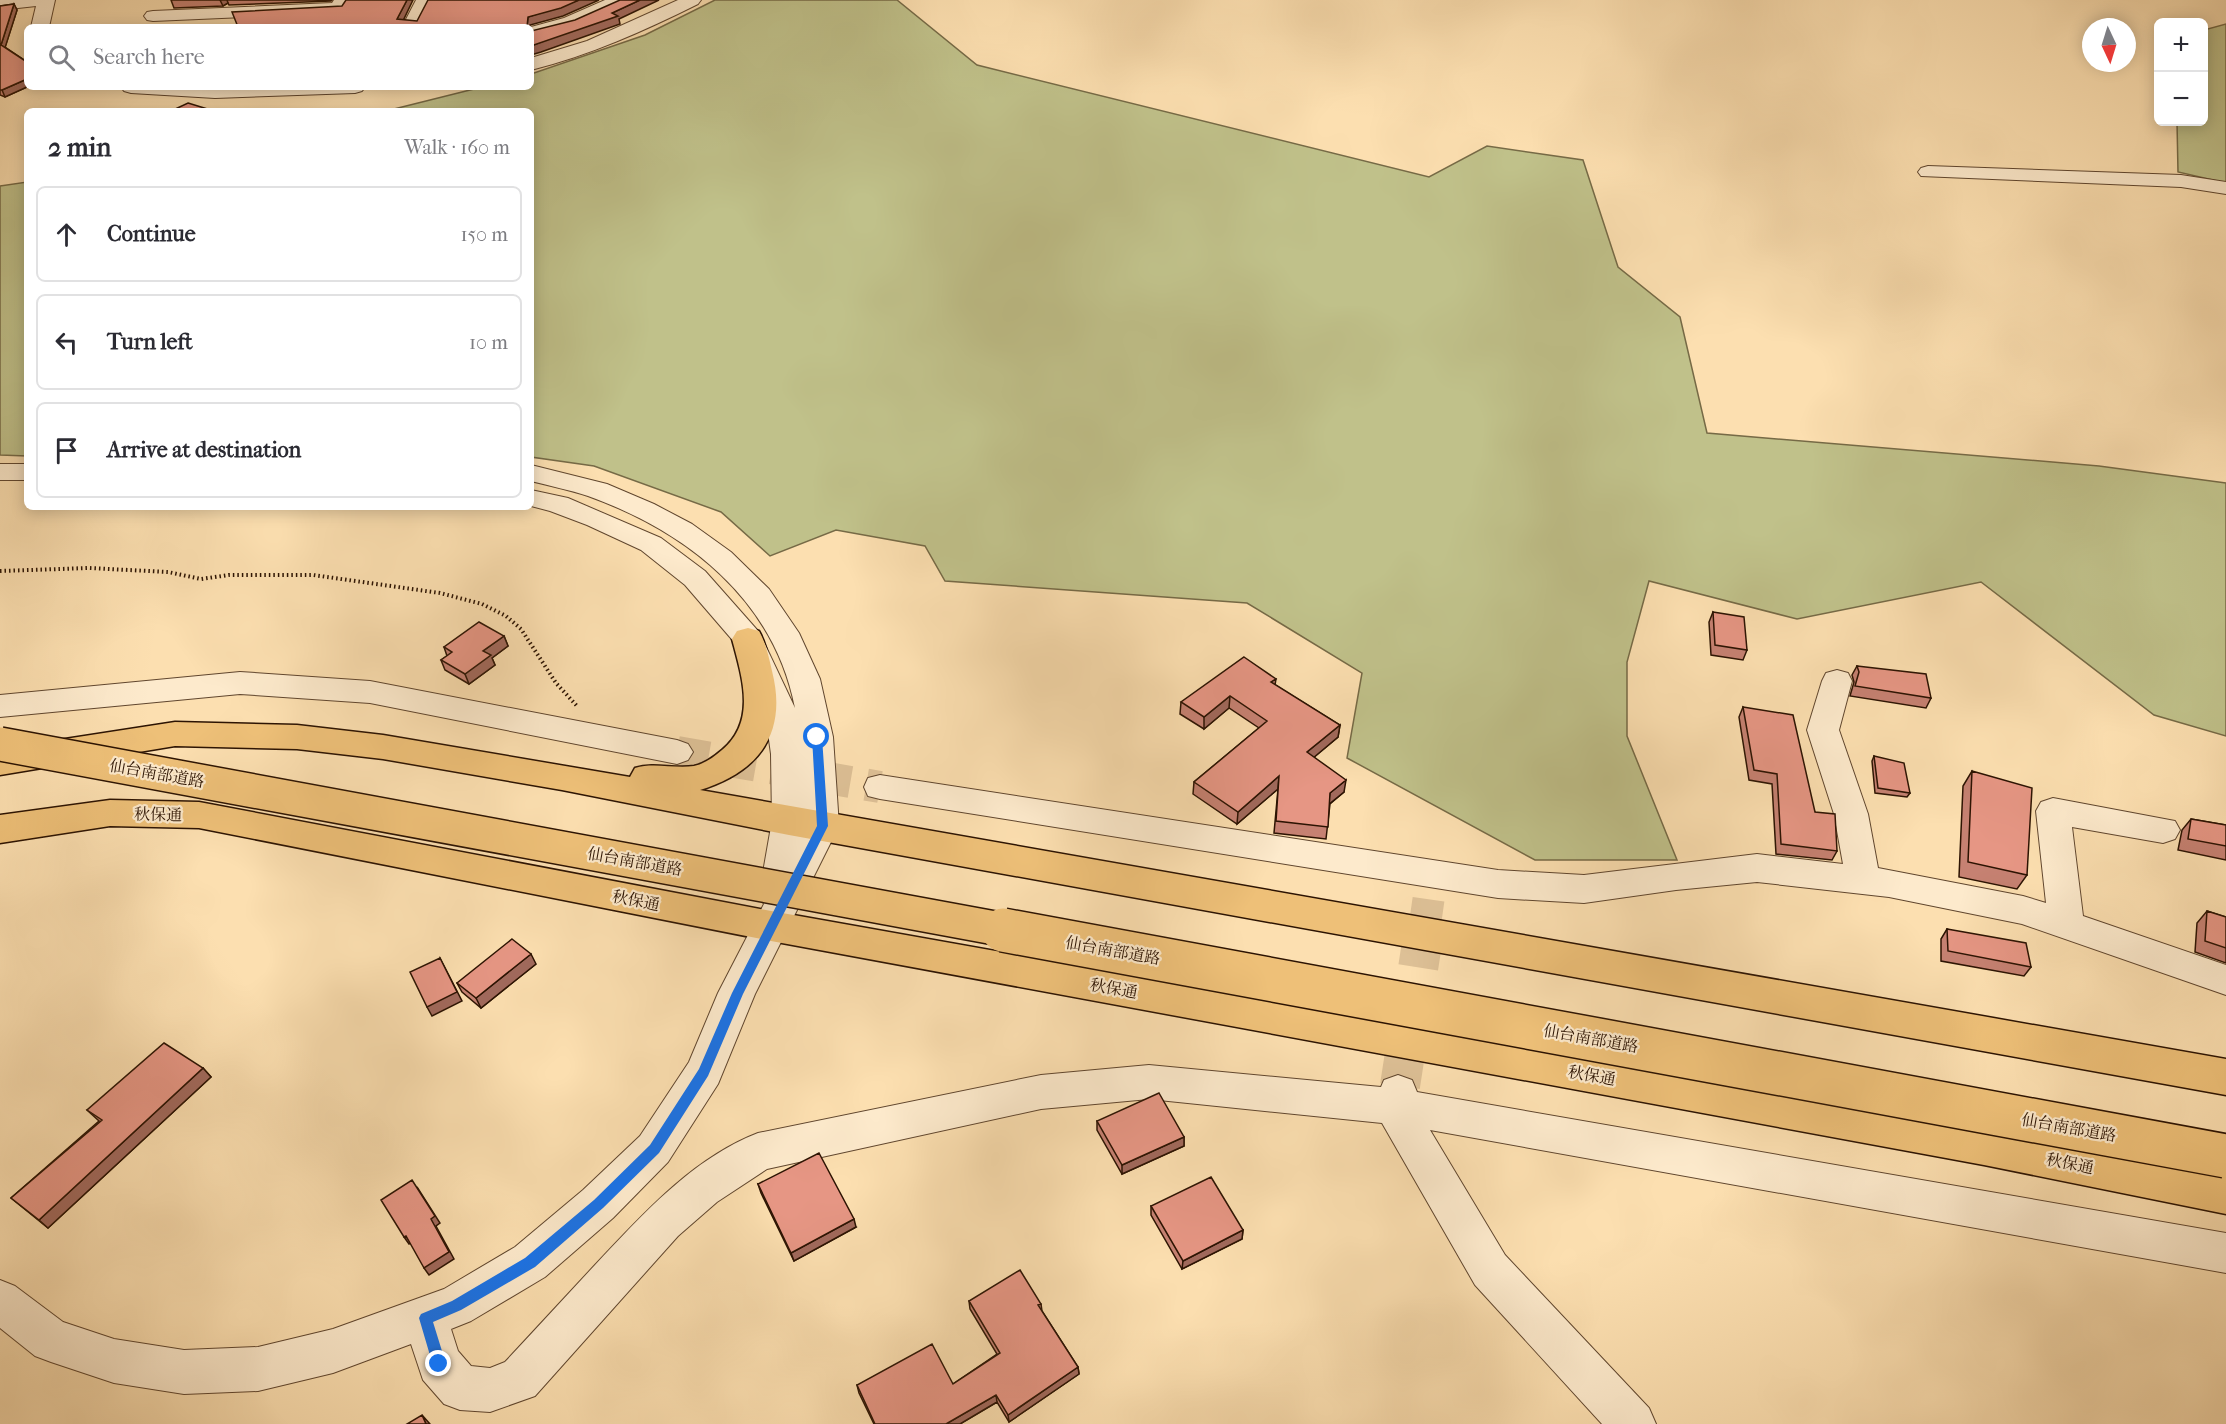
<!DOCTYPE html>
<html lang="en">
<head>
<meta charset="utf-8">
<style>
  body { margin:0; font-family:"IM FELL French Canon","Noto Serif JP",serif; background:#f7f7f7; color:#2b2b33 }
  .controls { position:absolute; right:18px; top:18px; display:grid; overflow:hidden; border-radius:9px; box-shadow:0 3px 15px #0003 }
  .controls button { width:54px; height:54px; display:grid; place-items:center; padding:0; border:0; border-bottom:2px solid #e1e1e2; background:#fff; color:#2b2b33; font:30px sans-serif }
  .compass { position:absolute; left:2082px; top:18px; width:54px; height:54px; border-radius:50%; background:#fff; box-shadow:0 3px 15px #0003; rotate:176deg }
  .stop { position:absolute; width:18px; height:18px; margin:-14px; border:4px solid #1a73e8; border-radius:50%; background:#fff }
  .stop.end { background:#1a73e8; border-color:#fff; box-shadow:0 2px 6px #0008 }
  .list { margin:0; padding:0; list-style:none }
  h2 { display:flex; justify-content:space-between; align-items:center; height:78px; margin:0; padding:0 24px; font-size:26px }
  h2 small { font-size:20px; font-weight:400; color:#7c7c81 }
  .list li { display:grid; grid-template-columns:39px 1fr auto; gap:18px; align-items:center; box-sizing:border-box; height:96px; margin:0 12px 12px; padding:0 12px; border:2px solid #e1e1e2; border-radius:9px }
  .list b { display:block; font-size:22px; white-space:nowrap }
  .list em { font-size:20px; font-style:normal; color:#7c7c81 }
  .icon { flex:none; width:33px; height:33px; fill:none; stroke:currentColor; stroke-width:2; stroke-linecap:round; stroke-linejoin:round }
  .map { position:relative; flex:none; width:2226px; height:1424px; overflow:hidden }
  .search { position:absolute; background:#fff; box-shadow:0 3px 15px #0003; left:24px; top:24px; width:510px; height:66px; display:flex; align-items:center; gap:15px; box-sizing:border-box; padding:0 21px; border-radius:9px; color:#7c7c81; font-size:22px }
  .panel { position:absolute; background:#fff; box-shadow:0 3px 15px #0003; left:24px; top:108px; width:510px; height:402px; border-radius:9px }
  .map>svg:first-child { display:block }
  .green { fill:#c0c18a; stroke:#766a46; stroke-width:1.5 }
  .lines { fill:none; stroke-linecap:round; stroke-linejoin:round }
  .minor-tunnel-far1 { stroke:#ddc096; stroke-width:32; stroke-dasharray:32 16; stroke-linecap:butt }
  .minor-tunnel { stroke:#ddc096; stroke-width:40; stroke-dasharray:40 20; stroke-linecap:butt }
  .minor-casing { stroke:#60462e; stroke-width:2 }
  .highway-casing { stroke:#2c1302; stroke-width:3 }
  .path { stroke:#2c1302; stroke-width:4; stroke-dasharray:1.5 3; stroke-linecap:butt }
  .minor { fill:#fdeacc; fill-rule:evenodd }
  .highway { fill:#eec078; fill-rule:evenodd }
  .highway-bridge-far1-casing { stroke:#2c1302; stroke-width:36; stroke-linecap:butt }
  .highway-bridge-casing { stroke:#2c1302; stroke-width:46; stroke-linecap:butt }
  .highway-bridge-far1 { stroke:#eec078; stroke-width:33 }
  .highway-bridge { stroke:#eec078; stroke-width:43 }
  .wall { fill:#c68172; stroke:#2c1302; stroke-width:1.5 }
  .shaded-wall { fill:#a1695c; stroke:#2c1302; stroke-width:1.5 }
  .building { fill:#e69684; stroke:#2c1302; stroke-width:1.5 }
  .route { fill:#1a73e8 }
  .labels { text-anchor:middle; stroke-width:4.5; stroke-linejoin:round; paint-order:stroke }
  .street-label { font-size:16px; fill:#2c1302; stroke:#fdeacc }
</style>
</head>
<body>
<div class="map">
<svg width="2226" height="1424" viewBox="0 0 2226 1424">
  <rect width="100%" height="100%" fill="#fcdfb0"/>
  <filter id="stains"><feTurbulence type="fractalNoise" baseFrequency=".00333" numOctaves="4"/><feColorMatrix values="0 0 0 0 .2 0 0 0 0 .09 0 0 0 0 .02 0 0 0 .5 -.17"/></filter>
  <radialGradient id="worn" r=".72"><stop offset=".6" stop-color="#630" stop-opacity="0"/><stop offset="1" stop-color="#630" stop-opacity=".3"/></radialGradient>
  <path class="green" d="M715 0H897L977 65 1429 177 1487 146 1583 160 1618 267 1680 317 1707 433 2099 466 2226 483V736L2154 715 1981 582 1797 619 1649 581 1627 662V736L1677 860H1535L1347 758 1362 673 1247 603 945 581 925 546 836 530 770 556 721 512 594 466 531 457V111H386L482 87H531V74L645 35Z
    M2226 24V183L2178 172 2177 122H2204V30Z
    M27 182V456L0 455V186Z"/>
  <g class="lines">
    <path class="minor-tunnel-far1" d="M677 752 880 787
      M1424 931 1429 896"/>
    <path class="minor-tunnel" d="M1400 1086 1424 930"/>
    <g class="minor-casing">
      <path id="minor" d="M0 0H55L49 27H31L36 6 0 10Z
        M334 0H352L344 12 338 13 153 21 147 20 144 16 147 12 153 11 332 3Z
        M416 0H434L420 27H402Z
        M605 0H628L625 4 576 26 531 38V27L564 18Z
        M678 0H701L698 4C644 31 590 55 531 70V58L587 41Z
        M121 87H365L362 91 355 93 215 98 131 93 124 91Z
        M1928 166 2181 175 2226 182V194L2181 187 1921 176 1918 172 1921 168Z
        M0 464H27V480H0Z
        M531 465 607 484 654 504 692 524 731 552 769 589 799 633 820 679 833 737 839 826 755 994 718 1084 668 1162 613 1218 545 1277 471 1321 451 1329 458 1351 471 1366 490 1368 505 1362C535 1330 565 1297 595 1265 642 1215 693 1158 758 1133L1041 1075 1149 1065 1381 1087 1384 1080 1398 1075 1412 1080 1417 1092 2226 1233V1273L1430 1130 1505 1255 1649 1408 1656 1424H1602L1475 1285 1382 1123 1149 1099 1041 1109 767 1169 717 1202 678 1236 535 1396 490 1412 460 1410 444 1404 423 1380 411 1344 333 1373 258 1391 184 1394 114 1383 51 1362 35 1356 0 1328V1280L15 1286 63 1322 114 1339 184 1350 258 1347 333 1329 444 1289 515 1247 583 1190 640 1136 689 1062 718 993 764 904 759 895 772 821 771 754 765 711 735 643 685 585 641 550 587 525 550 511 531 506V490L568 498 661 538 705 571 759 632 795 708C774 600 688 532 588 496 570 490 550 486 531 481Z
        M1837 670 1848 673 1852 681 1839 730 1868 814 1878 868 2023 896 2046 903 2036 811 2041 802 2053 798 2175 821 2180 830 2175 839 2163 843 2072 827 2083 916 2226 965V995L2022 924 1889 897 1757 882 1676 890 1584 903 1498 898 880 799 868 796 864 787 868 778 880 775 1498 870 1584 875 1757 854 1843 864 1834 814 1807 730 1822 681 1826 673Z
        M240 672 370 681 677 740 688 744 693 752 688 760 677 764 370 703 240 694 0 717V695Z"/>
    </g>
    <g class="highway-casing">
      <path id="highway" d="M748 628 759 631C766 643 769 658 772 671 788 733 759 772 700 790L2226 1059V1095L789 835 562 790 383 759 297 749 175 746 0 775V749L175 722 297 725 383 735 630 777 635 768C654 762 674 769 694 766 704 764 714 757 722 750 757 721 742 677 732 639L737 631Z
        M110 800 199 802 771 911 1984 1127 2226 1174V1214L1984 1165 771 941 199 828 110 826 0 843V815Z"/>
    </g>
    <path class="path" d="M0 571 89 568 168 572 201 579 229 575H313L440 593 482 604 506 616 521 629 556 683 577 706"/>
    <use href="#minor" class="minor"/>
    <use href="#highway" class="highway"/>
    <g class="highway-bridge-far1-casing">
      <path id="highway-bridge-far1" d="M0 744 1011 931"/>
    </g>
    <g class="highway-bridge-casing">
      <path id="highway-bridge" d="M1003 930 2226 1156"/>
    </g>
    <use href="#highway-bridge-far1" class="highway-bridge-far1"/>
    <use href="#highway-bridge" class="highway-bridge"/>
  </g>
  <path class="wall" d="M171 0H332L331 1 229 5 228 3 223 6 174 8Z
    M14 4 17 10 5 47 27 62V87L5 97 0 95V6Z
    M1713 612 1747 650 1743 660 1711 655 1709 622Z
    M504 636 508 646 492 658 495 665 469 684 445 670 441 660 447 656 444 647Z
    M1857 666 1931 698 1926 708 1850 696 1854 682 1852 675Z
    M1276 679 1275 685 1340 725 1338 737 1314 757 1344 792 1330 804 1326 839 1274 833 1278 789 1237 824 1193 794 1194 782 1259 728 1229 708 1204 729 1180 714 1181 702Z
    M1743 707 1815 812 1837 851 1832 860 1776 854 1772 784 1749 780 1739 717Z
    M1874 756 1910 793 1907 797 1875 793 1872 761Z
    M1972 771 2027 875 2017 889 1959 877 1963 786Z
    M2191 819 2226 825V860L2178 850 2182 830Z
    M2207 911 2226 917V963L2195 952 2197 923Z
    M1947 929 2031 967 2024 976 1941 961V939Z
    M536 964 481 1008 462 992 457 983Z
    M203 1068 211 1077 48 1228 11 1198 99 1121 87 1110Z
    M1097 1121 1184 1137V1146L1122 1174 1097 1130Z
    M758 1184 856 1227 794 1261 761 1193Z
    M1151 1206 1243 1230 1242 1239 1182 1269 1151 1215Z
    M969 1301 1041 1304 1042 1311 1078 1367 1079 1374 1009 1422 997 1402 960 1424H874L859 1393 857 1385 953 1384 997 1354 970 1309Z"/>
  <path class="shaded-wall" d="M220 0H227L228 3 223 6Z
    M407 0H413L400 27 397 19Z
    M579 0H599L563 16 530 25V27H527L528 17Z
    M640 0H659L619 19 620 24 541 52 531 55V46L612 13Z
    M14 4 17 10 4 51 1 45Z
    M27 79V87L5 97 2 90Z
    M504 636 508 646 492 658 495 665 469 684 465 674 483 651Z
    M1230 696 1229 708 1204 729V717Z
    M1340 725 1338 737 1306 764 1307 752Z
    M1279 776 1278 789 1237 824 1238 812Z
    M1346 780 1344 792 1328 805 1330 793Z
    M531 954 536 964 481 1008 476 998Z
    M440 958 462 1001 432 1016 427 1007Z
    M203 1068 211 1077 48 1228 39 1220Z
    M1184 1137V1146L1122 1174V1165Z
    M417 1187 440 1223 436 1226 454 1259 429 1275 424 1268Z
    M854 1219 856 1227 794 1261 791 1253Z
    M1243 1230 1242 1239 1182 1269 1183 1261Z
    M406 1236 411 1243 409 1244 404 1237Z
    M1078 1367 1079 1374 1009 1422 1008 1415Z
    M996 1395 997 1402 960 1424H946Z
    M422 1415 430 1424H426Z"/>
  <path class="building" d="M346 0H407L397 19 417 21 428 0H579L561 8 528 17 527 27H238L232 12 342 6Z
    M620 0H640L612 13 618 16 531 46V31L575 20Z
    M14 4 1 45 27 62V79L2 90H0V6Z
    M188 103 214 111H171Z
    M1713 612 1744 617 1747 650 1715 645Z
    M479 622 504 636 483 651 491 655 465 674 441 660 452 652 444 647Z
    M1244 657 1276 679 1271 682 1340 725 1307 752 1346 780 1330 793 1328 827 1276 821 1279 776 1238 812 1194 782 1267 721 1230 696 1204 717 1181 702Z
    M1857 666 1926 674 1931 698 1855 686 1859 672Z
    M1743 707 1793 715 1815 812 1835 814 1837 851 1781 844 1777 774 1754 770Z
    M1874 756 1904 763 1910 793 1878 788Z
    M1972 771 2032 788 2027 875 1968 862Z
    M2191 819 2226 825V846L2188 839Z
    M2207 911 2226 917V948L2205 941Z
    M1947 929 2026 943 2031 967 1948 951Z
    M512 939 531 954 476 998 457 983Z
    M440 958 457 992 427 1007 410 972Z
    M164 1043 203 1068 39 1220 11 1198 102 1120 87 1110Z
    M1159 1093 1184 1137 1122 1165 1097 1121Z
    M819 1153 854 1219 791 1253 758 1184Z
    M1211 1177 1243 1230 1183 1261 1151 1206Z
    M412 1180 435 1216 431 1219 449 1252 424 1268 406 1236 404 1237 381 1200Z
    M1020 1270 1041 1304 1038 1305 1078 1367 1008 1415 996 1395 946 1424H875L857 1385 932 1344 953 1384 1000 1353 969 1301Z
    M422 1415 426 1424H407Z"/>
  <path class="route" d="M817 733 822 737 828 826 743 994 708 1076 659 1153 603 1208 535 1267 461 1310 433 1322 446 1364 444 1369 439 1371 434 1369 419 1318 421 1314 452 1301 525 1258 594 1200 650 1145 699 1069 732 993 817 826 812 737Z"/>
  <g class="labels">
    <g class="street-label">
      <text transform="translate(157 773) rotate(10)" y="6">仙台南部道路</text>
      <text transform="translate(158 814) rotate(1)" y="6">秋保通</text>
      <text transform="translate(635 861) rotate(10)" y="6">仙台南部道路</text>
      <text transform="translate(636 900) rotate(11)" y="6">秋保通</text>
      <text transform="translate(1113 950) rotate(10)" y="6">仙台南部道路</text>
      <text transform="translate(1114 988) rotate(10)" y="6">秋保通</text>
      <text transform="translate(1591 1038) rotate(10)" y="6">仙台南部道路</text>
      <text transform="translate(1592 1075) rotate(10)" y="6">秋保通</text>
      <text transform="translate(2069 1127) rotate(10)" y="6">仙台南部道路</text>
      <text transform="translate(2070 1163) rotate(11)" y="6">秋保通</text>
    </g>
  </g>
  <rect width="100%" height="100%" filter="url(#stains)"/>
  <rect width="100%" height="100%" fill="url(#worn)"/>
</svg>
<div class="controls">
<button>+</button>
<button>−</button>
</div>
<svg class="compass" viewBox="-18 -18 36 36"><path d="M0-13l5 13h-10z" fill="#e53935"/><path d="M0 13l5-13h-10z" fill="#7c7c81"/></svg>
<div class="stop" style="left:817px;top:737px"></div>
<div class="stop end" style="left:439px;top:1364px"></div>
<div class="search"><svg class="icon" aria-label="search" viewBox="0 0 24 24"><circle cx="10" cy="10" r="6"/><path d="M15 15l6 6"/></svg>Search here</div>
<section class="panel">
<h2>2 min<small>Walk · 160 m</small></h2>
<ul class="list">
<li><svg class="icon" aria-label="ahead" viewBox="0 0 24 24"><path d="M12 20V5M6 11l6-6 6 6"/></svg><div><b>Continue</b></div><em>150 m</em></li>
<li><svg class="icon" aria-label="left" viewBox="0 0 24 24"><path d="M17 20v-9H6M10 6l-5 5 5 5"/></svg><div><b>Turn left</b></div><em>10 m</em></li>
<li><svg class="icon" aria-label="arrive" viewBox="0 0 24 24"><path d="M6 21V4h12l-3 4 3 4H6"/></svg><div><b>Arrive at destination</b></div></li>
</ul>
</section>
</div>
</body>
</html>
